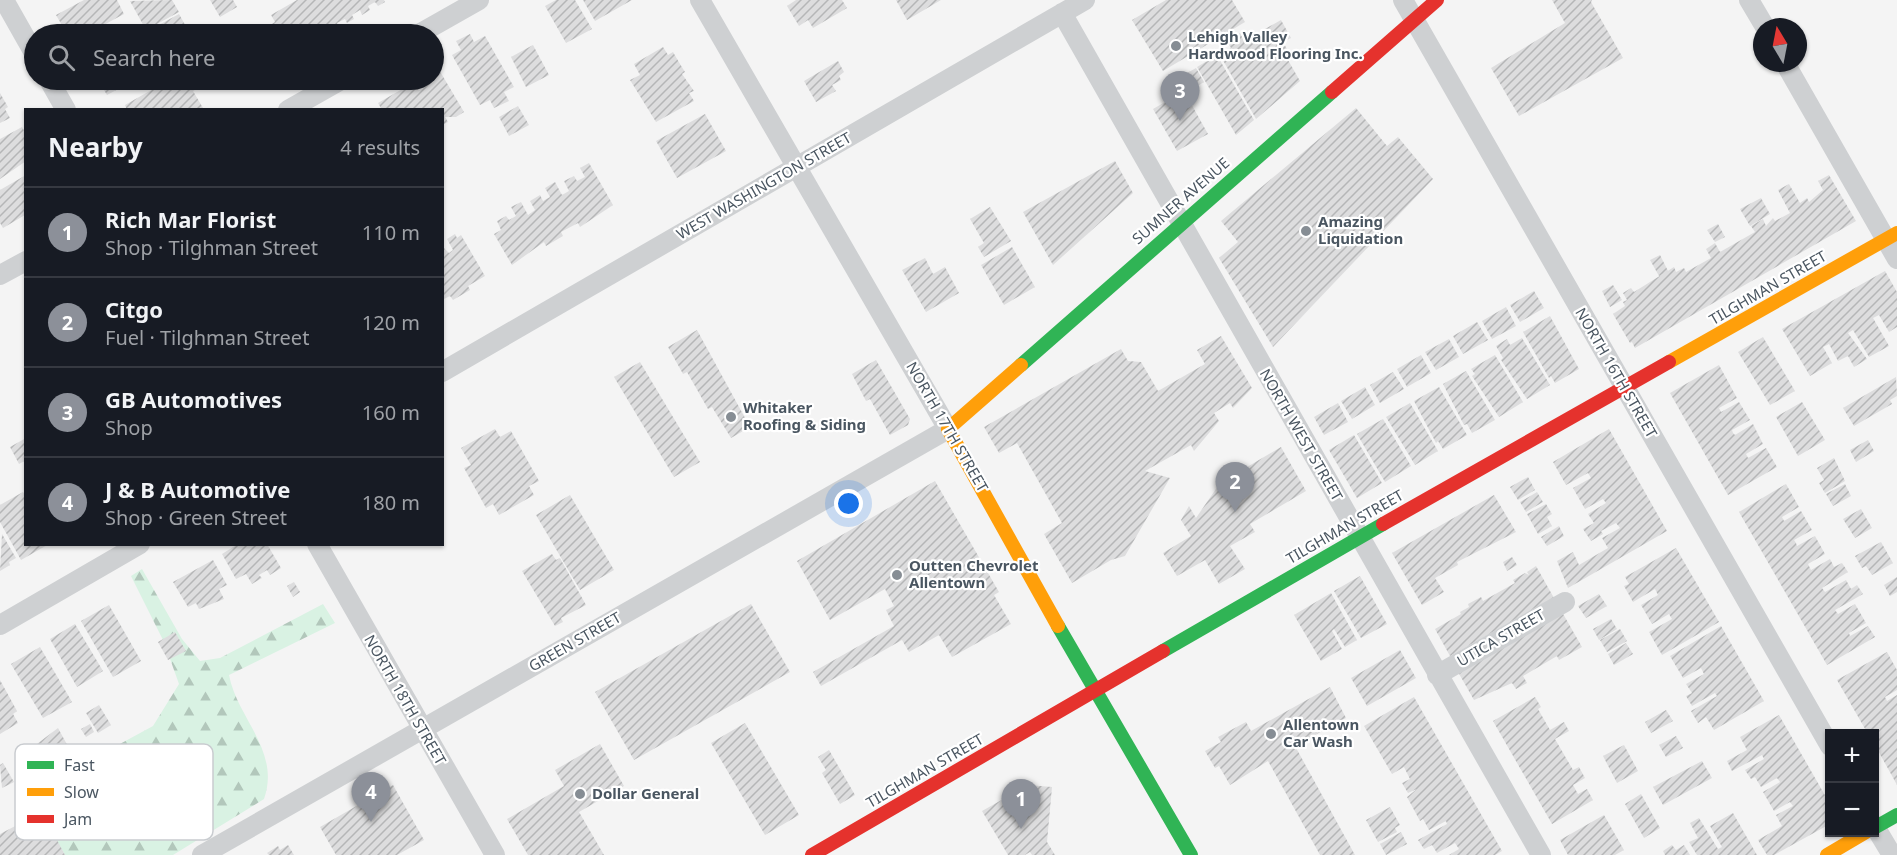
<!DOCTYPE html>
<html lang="en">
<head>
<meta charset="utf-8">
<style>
  body { margin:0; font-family:"Noto Sans",sans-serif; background:#242831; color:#f1f3f6 }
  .controls { position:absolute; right:18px; bottom:18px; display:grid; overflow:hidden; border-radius:0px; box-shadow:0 2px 4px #0004 }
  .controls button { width:54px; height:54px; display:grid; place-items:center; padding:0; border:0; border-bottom:2px solid #363941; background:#171b24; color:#f1f3f6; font:30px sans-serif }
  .compass { position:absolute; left:1753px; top:18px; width:54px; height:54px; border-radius:50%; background:#171b24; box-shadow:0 2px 4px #0004; rotate:350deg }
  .you { position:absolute; left:849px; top:504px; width:21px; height:21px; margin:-15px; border:4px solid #fff; border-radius:50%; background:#1a73e8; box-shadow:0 0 0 9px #1a73e833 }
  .badge { display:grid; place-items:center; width:39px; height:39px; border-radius:50%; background:#8c9099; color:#fff; font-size:20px; font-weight:700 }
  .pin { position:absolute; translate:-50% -50px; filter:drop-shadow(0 2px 3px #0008) }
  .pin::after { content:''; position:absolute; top:32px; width:21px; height:18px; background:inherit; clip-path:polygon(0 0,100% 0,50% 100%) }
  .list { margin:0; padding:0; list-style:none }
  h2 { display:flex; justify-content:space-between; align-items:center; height:78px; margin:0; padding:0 24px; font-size:26px }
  h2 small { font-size:20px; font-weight:400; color:#9ea1a6 }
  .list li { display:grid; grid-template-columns:39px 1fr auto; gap:18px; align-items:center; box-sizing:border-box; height:90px; padding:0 24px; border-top:2px solid #363941 }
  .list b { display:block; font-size:22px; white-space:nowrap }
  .list p { margin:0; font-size:20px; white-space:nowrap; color:#9ea1a6 }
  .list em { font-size:20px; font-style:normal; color:#9ea1a6 }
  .icon { flex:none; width:33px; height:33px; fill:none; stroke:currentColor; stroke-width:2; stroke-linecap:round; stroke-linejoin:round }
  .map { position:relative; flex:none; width:1897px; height:855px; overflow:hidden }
  .search { position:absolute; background:#171b24; box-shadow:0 2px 4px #0004; left:24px; top:24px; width:420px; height:66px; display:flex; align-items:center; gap:15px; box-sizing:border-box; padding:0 21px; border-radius:33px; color:#9ea1a6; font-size:22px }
  .panel { position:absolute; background:#171b24; box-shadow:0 2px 4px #0004; left:24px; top:108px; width:420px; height:438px; border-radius:0px }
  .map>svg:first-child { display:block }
  .forest { fill:url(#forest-firs) }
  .building { fill:url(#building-hatch) }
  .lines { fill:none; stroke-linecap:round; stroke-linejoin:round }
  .street { stroke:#ced0d2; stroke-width:20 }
  .fast { stroke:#30b455; stroke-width:14 }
  .slow { stroke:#ff9f0a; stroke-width:14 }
  .jam { stroke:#e5322d; stroke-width:14 }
  .poi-dot { fill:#868d94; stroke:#fff; stroke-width:2 }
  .labels { text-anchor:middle; stroke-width:4.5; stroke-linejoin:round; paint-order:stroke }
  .poi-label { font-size:15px; font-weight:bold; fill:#4a5661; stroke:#fff; text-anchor:start }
  .street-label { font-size:15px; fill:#4a5661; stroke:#fff }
  .key { fill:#fff; stroke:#c9ccd0; stroke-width:1.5 }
  .key-label { font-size:16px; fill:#4a5661 }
</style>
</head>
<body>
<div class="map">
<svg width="1897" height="855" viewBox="0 0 1897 855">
  <defs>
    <pattern id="forest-firs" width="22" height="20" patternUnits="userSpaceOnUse" patternTransform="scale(1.5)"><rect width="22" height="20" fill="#d9f2e3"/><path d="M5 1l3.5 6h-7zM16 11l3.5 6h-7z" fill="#b2c7bb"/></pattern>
    <pattern id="building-hatch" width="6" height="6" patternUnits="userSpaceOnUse" patternTransform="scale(1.5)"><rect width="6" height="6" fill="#ddddde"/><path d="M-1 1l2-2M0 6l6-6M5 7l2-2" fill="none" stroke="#b5b6b7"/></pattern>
  </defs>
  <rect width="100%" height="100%" fill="#f4f4f4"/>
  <path class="forest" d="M142 569 182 639 200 661 220 658 323 604 335 623 229 675C237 718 281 751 264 799L173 855H65L38 808 37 789 153 726 179 684 164 642 131 576Z"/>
  <path class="building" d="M84 0H117L124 14 87 34H67L56 15Z
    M172 0 179 12 146 30 130 1Z
    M210 0H233L237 7 220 17Z
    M297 0H384L385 2 378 6 375 2 368 6 370 10 362 15 360 10 352 15 354 19 347 23 345 19 337 23 340 28 332 32 329 28 321 32 323 34H236L256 24 260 31 275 22 271 15Z
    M556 0H575L592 29 566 43 545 6Z
    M583 0H632L595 21Z
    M796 0H842L847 8 813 28 808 20 799 26 787 6Z
    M896 0H941L907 20Z
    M1166 0H1232L1245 22 1163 71 1132 20Z
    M1552 0H1592L1591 2 1623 58 1519 116 1491 68 1565 23Z
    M179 14 188 30 180 34H162L157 26Z
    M1281 20 1291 38 1283 42 1288 51 1284 53 1300 81 1256 119 1220 55 1231 48 1227 41 1240 33 1244 41Z
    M470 34 474 42 485 36 514 87 504 92 509 101 494 108 490 100 480 105 452 55 461 50 456 41Z
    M533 45 549 75 526 87 511 57Z
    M663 47 668 55 673 52 680 64 685 72 682 74 694 91 689 93 694 101 656 122 630 80 640 75 634 64Z
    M1217 55 1254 120 1236 135 1197 67Z
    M838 61 844 72 839 76 841 80 832 85 836 91 816 102 804 81Z
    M438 68 464 112 456 117H445L448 122 442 125V110H382L378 103 418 80H434V71Z
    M1196 68 1204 82 1188 92 1180 77Z
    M98 80H135L107 95Z
    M169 80H193L198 88 193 91 203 108 127 110 125 105Z
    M1184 91 1208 134 1177 151 1153 109Z
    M0 93 8 107 5 109 10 118 0 123Z
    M518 106 529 125 509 136 499 117Z
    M1356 108 1387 146 1398 137 1433 179 1273 347 1219 258 1238 242 1221 221Z
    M705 114 726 151 677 178 656 141Z
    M22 127 26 134V161L0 179V139Z
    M1115 161 1133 193 1053 265 1023 212Z
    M589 163 613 205 580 227 578 223 561 232 563 236 546 246 544 242 512 265 494 234 501 230 497 221 506 216 509 220 516 216 511 207 521 202 528 215 535 210 530 201 540 195 543 201 550 197 545 188 555 182 562 195 569 191 564 181 574 176 577 181 585 177 580 168Z
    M26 175 25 215 3 228 0 223V190Z
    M1829 175 1856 221 1635 348 1632 342 1630 343 1613 314 1625 306 1623 302 1627 300 1623 293 1631 288 1634 292 1674 267 1676 272 1684 268 1686 272 1711 258 1706 249 1715 243 1720 252 1755 232 1751 226 1763 219 1766 226 1773 218 1775 221 1790 213 1778 190 1789 184 1800 203 1807 198 1809 202 1823 190 1818 181Z
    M1761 198 1770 214 1750 226 1740 209Z
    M990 207 1011 241 984 257 978 247 984 243 970 219Z
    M1718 224 1725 237 1715 242 1707 230Z
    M455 234 457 238 461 235 485 276 468 286 470 290 453 300 450 296 442 300V246L449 253 453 250 447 239Z
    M1012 247 1035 287 1004 305 981 265Z
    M1660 255 1668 271 1659 276 1650 260Z
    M925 258 933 274 945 267 959 293 926 312 902 270Z
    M1885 271 1897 292V327L1889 332 1879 315 1873 318 1889 346 1869 357 1853 330 1848 333 1867 359 1854 367 1848 356 1838 361 1829 344 1823 347 1832 363 1810 376 1782 329Z
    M1613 285 1622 300 1610 307 1602 291Z
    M1534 291 1544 308 1520 322 1510 305Z
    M1506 307 1516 326 1492 339 1482 321Z
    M1550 316 1579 369 1555 383 1551 376 1549 378 1523 332Z
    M1477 322 1488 340 1463 354 1453 336Z
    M697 330 750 427 731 438 712 407 708 409 687 372 683 374 668 347Z
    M1221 336 1252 388 1233 408 1230 403 1214 413 1219 421 1194 451 1191 445 1145 471 1170 478 1125 556 1111 560 1072 583 1044 534 1062 523 1017 443 999 453 984 427 1121 349 1128 361 1141 362 1158 391 1205 364 1197 350Z
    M1763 337 1795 391 1770 405 1738 352Z
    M1522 338 1550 385 1527 399 1501 360 1503 358 1496 346 1507 339 1510 345Z
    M1449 339 1459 357 1436 370 1425 352Z
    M1421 355 1431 373 1407 387 1397 369Z
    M1495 355 1523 402 1499 417 1472 376 1475 374 1471 369Z
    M876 360 910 419 908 425 890 435 870 399 866 401 852 374Z
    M640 362 700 462 674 477 614 377Z
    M1719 365 1737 398 1719 408 1721 412 1739 402 1750 420 1732 430 1733 433 1735 435 1753 424 1763 444 1746 454 1748 458 1766 448 1777 467 1728 495 1670 393Z
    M1466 371 1495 420 1472 433 1467 424 1464 425 1443 384Z
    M1393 372 1404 389 1380 403 1370 385Z
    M1896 377 1897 396 1890 400 1892 404 1854 426 1843 408Z
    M1365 387 1375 405 1352 419 1341 401Z
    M1439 387 1467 435 1443 449 1438 441 1436 443 1414 401Z
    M1802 402 1825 440 1798 456 1776 417Z
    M1338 403 1348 422 1324 435 1314 417Z
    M1410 403 1438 451 1415 465 1386 417Z
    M1383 419 1411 466 1385 482 1357 434Z
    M495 429 500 437 511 431 539 481 529 486 534 495 499 515 493 504 486 508 464 468 471 465 461 448Z
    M1609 429 1667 531 1568 588 1557 561 1573 552 1579 565 1608 548 1602 538 1620 528 1616 523 1601 531 1603 534 1591 541 1583 529 1594 523 1588 514 1606 503 1603 499 1585 509 1573 488 1591 478 1588 473 1566 485 1553 462Z
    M1354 435 1382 483 1357 498 1329 450Z
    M26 438V460L19 464 10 447Z
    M1868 440 1874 451 1856 462 1850 450Z
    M1281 447 1306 491 1250 524 1255 532 1230 546 1245 569 1219 584 1205 560 1177 576 1163 553 1191 536 1181 520 1189 506 1196 518 1220 483Z
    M1834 458 1845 481 1825 493 1819 483 1824 480 1817 468Z
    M1528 477 1535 490 1518 500 1510 487Z
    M935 481 999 592 994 595 1011 624 952 657 939 635 909 652 902 640 821 686 813 672 894 626 886 610 894 606 885 589 830 620 797 561Z
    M1786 484 1799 507 1782 517 1784 521 1801 511 1812 530 1794 540 1796 543 1797 546 1815 536 1825 554 1808 564 1811 570 1830 559 1834 567 1842 563 1848 572 1822 588 1825 592 1846 580 1851 589 1857 585 1863 594 1835 610 1838 614 1855 604 1866 623 1849 633 1850 636 1868 626 1875 637 1827 665 1739 512Z
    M1845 484 1851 496 1833 506 1826 494Z
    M23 492 26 496V544H49L21 560 0 522V505Z
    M1537 492 1543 502 1526 512 1520 502Z
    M570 495 614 570 580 590 536 515Z
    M1494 495 1516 532 1457 562 1458 565 1435 578 1444 592 1422 605 1392 553Z
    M1546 504 1552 514 1547 517 1552 526 1538 534 1527 514Z
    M1861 509 1872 528 1855 538 1843 519Z
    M1559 526 1564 536 1547 546 1541 537Z
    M2 534 16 558 9 562 10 565 0 571Z
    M1881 542 1893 563 1872 575 1866 566 1862 568 1855 556Z
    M238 544H267L281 568 270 575 267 570 259 575 262 578 252 584 246 574 236 579 222 554Z
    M1676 548 1719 622 1662 655 1649 632 1672 619 1669 614 1652 624 1641 605 1658 595 1655 589 1633 602 1624 586 1629 584 1625 577Z
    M552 554 556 560 560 558 586 605 561 618 563 622 555 626 522 571Z
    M1512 557 1517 565 1507 571 1503 562Z
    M213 560 227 585 219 589 224 599 199 609 196 603 188 607 173 582Z
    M1536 566 1554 598 1450 656 1435 629 1461 614 1460 612 1469 607 1468 604 1481 597 1483 601 1515 583 1513 580 1525 573 1529 575 1527 572Z
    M1360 576 1387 624 1361 638 1334 591Z
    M1897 577V592L1890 596 1884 585Z
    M294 582 300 592 293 597 287 586Z
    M1331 593 1357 640 1345 647 1334 629 1332 631 1342 649 1321 661 1294 615Z
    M1599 594 1607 606 1586 618 1578 606Z
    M751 604 790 672 634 760 595 692Z
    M109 605 141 661 113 677 81 621Z
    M1562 612 1582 647 1559 660 1557 656 1523 676 1527 683 1516 689 1512 683 1474 700 1458 672Z
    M1611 619 1617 629 1599 640 1593 629Z
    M75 624 103 671 77 687 50 639Z
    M1721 626 1764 701 1714 730 1706 717 1698 723 1691 711 1717 696 1715 693 1692 706 1686 696 1692 693 1686 684 1704 674 1701 668 1683 678 1670 656Z
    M1620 629 1627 641 1607 652 1600 640Z
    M175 632 186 651 168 660 158 642Z
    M1626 643 1633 654 1614 665 1608 654Z
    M40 647 72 702 43 718 11 664Z
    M1400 650 1416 678 1367 706 1351 678Z
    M1887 652 1897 670V690L1885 697 1887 701 1897 695V785L1875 745V734H1868L1837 680Z
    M0 680 17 711 13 714 18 723 0 734Z
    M1330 687 1346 718 1295 746 1355 855H1320L1268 761 1230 785 1219 766 1215 768 1205 751 1221 742 1218 737 1246 722 1251 731Z
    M1414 697 1502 851 1495 855H1449L1459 849 1455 843 1437 853 1432 845 1424 849 1418 840 1447 824 1446 821 1429 830 1423 819 1420 821 1407 797 1417 789 1408 793 1402 783 1410 779 1404 767 1392 774 1364 726Z
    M1535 697 1541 707 1538 709 1550 730 1564 722 1569 731 1555 739 1573 770 1579 767 1585 778 1573 785 1578 794 1587 789 1593 800 1552 824 1493 721Z
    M99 705 111 725 98 733 86 713Z
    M1666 710 1673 721 1651 733 1645 722Z
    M1779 715 1830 804V824L1774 855H1767L1758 840 1782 826 1776 815 1793 806 1790 802 1774 811 1763 792 1780 782 1777 778 1761 787 1755 777 1751 779 1745 770 1764 759 1762 755 1732 771 1727 761 1747 750 1740 737Z
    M745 723 799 815 765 835 711 743Z
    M90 724 94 732 86 737 81 729Z
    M58 728 70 750 35 770 25 753Z
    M1676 736 1683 748 1666 757 1659 745Z
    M600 744 624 786 579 812 604 855H528L507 819 564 786 555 770Z
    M1624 745 1638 771 1617 783 1603 756Z
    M829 750 855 795 840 804 822 773 826 770 818 757Z
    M1702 761 1712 778 1663 805 1653 787Z
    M3 763 14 782 2 788 0 765Z
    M393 785 424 840 397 855H336L320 827Z
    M1028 785 1052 787 1047 842 1055 855H1032L1030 852 1025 855H1008L982 811Z
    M1641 794 1660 828 1644 838 1625 804Z
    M1390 807 1400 825 1395 828 1397 832 1378 842 1366 820Z
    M42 812 65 855H0V834Z
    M1733 813 1757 855H1697L1689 842 1698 838 1690 823 1699 818 1718 849 1722 847 1710 826Z
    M1604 815 1624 850 1615 855H1568L1560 840Z
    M1401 832 1407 844 1386 855 1380 844Z
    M288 845 294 855H269L267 853 278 846 280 850Z
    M1672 845 1676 850 1684 845 1690 855H1665L1663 851Z"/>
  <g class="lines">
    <path class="street" d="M4 0 34 53
      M1403 0 1830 746
      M1749 0 1765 27
      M1062 13 1541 855
      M419 34 479 0
      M1785 63 1897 259
      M49 80 66 110
      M288 110 341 80
      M0 275 26 261
      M442 372 1085 0
      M317 544 495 855
      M0 625 140 544
      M1437 675 1565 602
      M1874 825 1892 855
      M202 855 948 429 700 0"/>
    <path class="fast" d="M1021 365 1332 92
      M1058 626 1191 855
      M1163 651 1383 524
      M1874 828 1897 815"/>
    <path class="slow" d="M1669 362 1897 233
      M1021 365 948 429 1058 626
      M1827 855 1866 832"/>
    <path class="jam" d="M1332 92 1437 0
      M1383 524 1669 362
      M812 855 1163 651"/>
  </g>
  <g class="poi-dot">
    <circle cx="1176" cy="46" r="6"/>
    <circle cx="1306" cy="231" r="6"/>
    <circle cx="731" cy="417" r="6"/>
    <circle cx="897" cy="575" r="6"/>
    <circle cx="1271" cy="734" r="6"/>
    <circle cx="580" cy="794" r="6"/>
  </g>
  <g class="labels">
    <g class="poi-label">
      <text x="1188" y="42">Lehigh Valley<tspan x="1188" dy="17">Hardwood Flooring Inc.</tspan></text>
      <text x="1318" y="227">Amazing<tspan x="1318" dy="17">Liquidation</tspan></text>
      <text x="743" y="413">Whitaker<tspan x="743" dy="17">Roofing &amp; Siding</tspan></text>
      <text x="909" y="571">Outten Chevrolet<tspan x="909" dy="17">Allentown</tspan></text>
      <text x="1283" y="730">Allentown<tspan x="1283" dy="17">Car Wash</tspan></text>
      <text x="592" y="799">Dollar General</text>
    </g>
    <g class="street-label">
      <text transform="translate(764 186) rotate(-30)" y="5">WEST WASHINGTON STREET</text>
      <text transform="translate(1181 201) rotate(-41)" y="5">SUMNER AVENUE</text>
      <text transform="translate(1768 288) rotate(-30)" y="5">TILGHMAN STREET</text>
      <text transform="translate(1616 373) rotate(60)" y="5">NORTH 16TH STREET</text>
      <text transform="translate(947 427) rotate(60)" y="5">NORTH 17TH STREET</text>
      <text transform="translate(1301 435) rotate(60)" y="5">NORTH WEST STREET</text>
      <text transform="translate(1345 527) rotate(-30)" y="5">TILGHMAN STREET</text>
      <text transform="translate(1501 638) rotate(-30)" y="5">UTICA STREET</text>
      <text transform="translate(575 642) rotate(-30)" y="5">GREEN STREET</text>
      <text transform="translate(405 700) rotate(60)" y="5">NORTH 18TH STREET</text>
      <text transform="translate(925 771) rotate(-30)" y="5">TILGHMAN STREET</text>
    </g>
  </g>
  <rect x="15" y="744" width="198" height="96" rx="9" class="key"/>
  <rect x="27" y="761" width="27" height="8" fill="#30b455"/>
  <rect x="27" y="788" width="27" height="8" fill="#ff9f0a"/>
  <rect x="27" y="815" width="27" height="8" fill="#e5322d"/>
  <g class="key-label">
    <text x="64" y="771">Fast</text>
    <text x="64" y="798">Slow</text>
    <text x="64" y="825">Jam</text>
  </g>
</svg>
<div class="controls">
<button>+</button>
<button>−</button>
</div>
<svg class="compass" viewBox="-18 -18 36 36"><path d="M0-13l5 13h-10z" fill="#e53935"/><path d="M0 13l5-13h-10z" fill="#9ea1a6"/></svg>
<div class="you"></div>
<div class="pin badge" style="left:1021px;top:829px">1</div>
<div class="pin badge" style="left:1235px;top:512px">2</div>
<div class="pin badge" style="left:1180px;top:121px">3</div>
<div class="pin badge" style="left:371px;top:822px">4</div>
<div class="search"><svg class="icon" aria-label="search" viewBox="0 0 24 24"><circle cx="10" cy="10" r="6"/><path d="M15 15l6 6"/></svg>Search here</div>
<section class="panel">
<h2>Nearby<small>4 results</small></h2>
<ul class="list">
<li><span class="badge">1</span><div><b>Rich Mar Florist</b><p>Shop · Tilghman Street</p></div><em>110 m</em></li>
<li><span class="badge">2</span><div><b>Citgo</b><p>Fuel · Tilghman Street</p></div><em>120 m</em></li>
<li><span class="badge">3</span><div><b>GB Automotives</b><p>Shop</p></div><em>160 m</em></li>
<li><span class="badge">4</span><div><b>J &amp; B Automotive</b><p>Shop · Green Street</p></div><em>180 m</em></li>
</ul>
</section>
</div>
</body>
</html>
